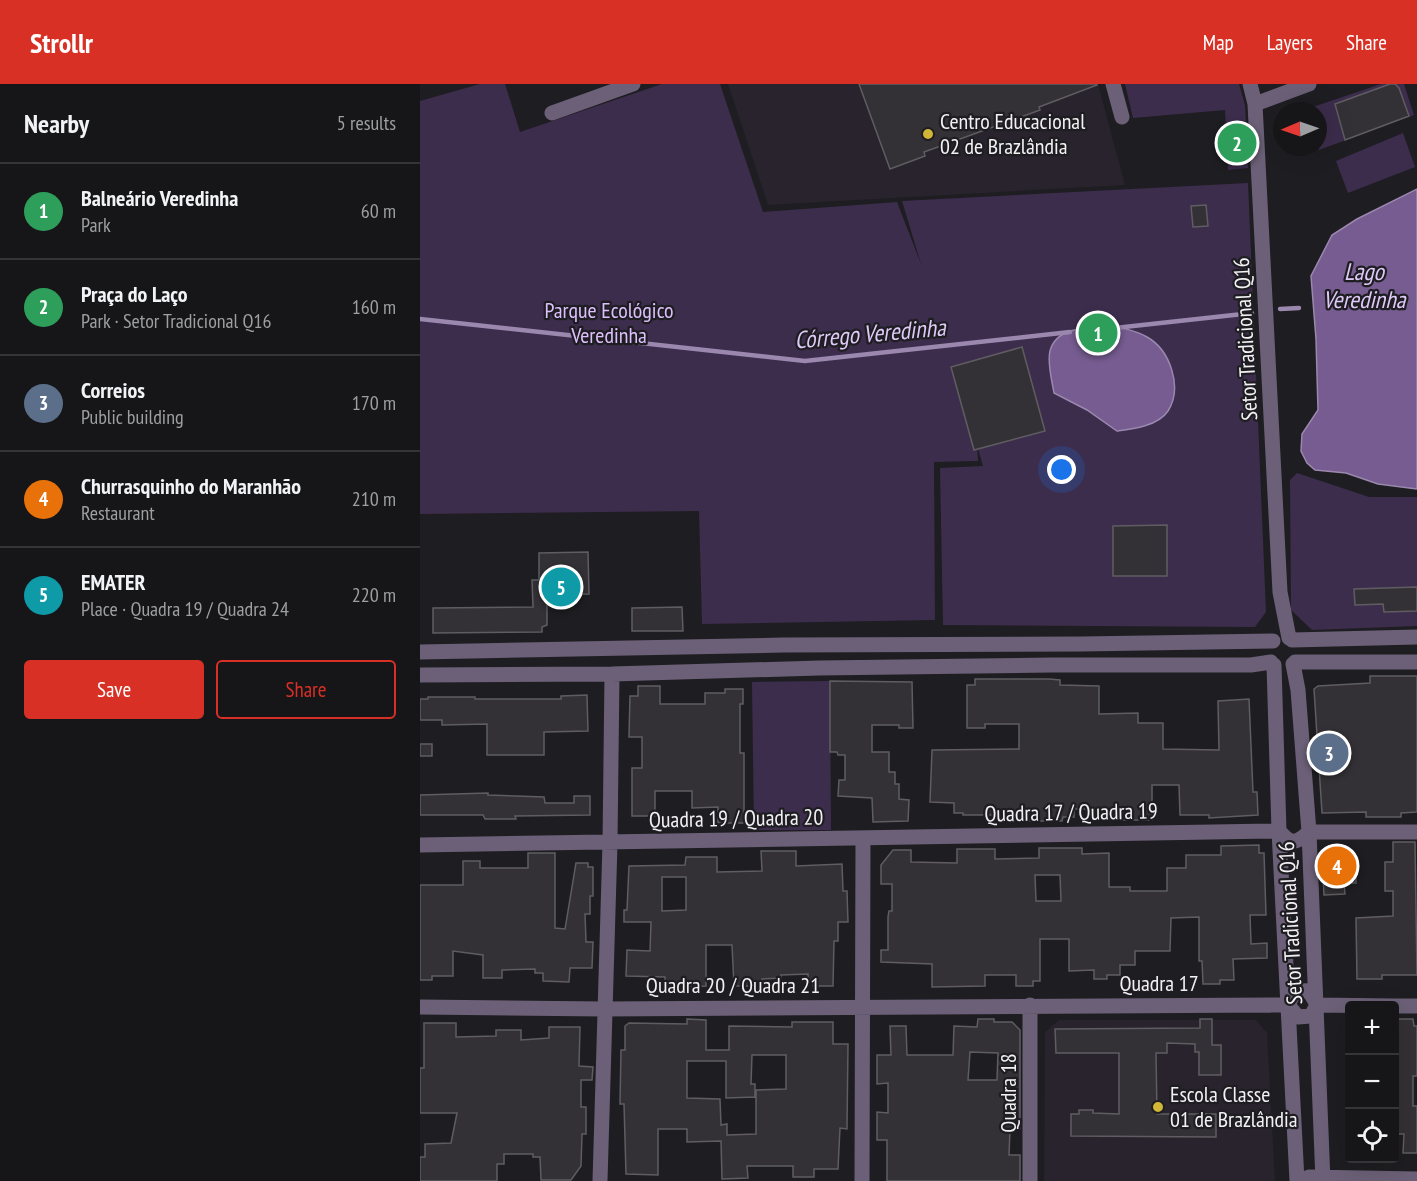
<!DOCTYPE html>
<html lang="en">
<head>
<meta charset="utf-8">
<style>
  body { margin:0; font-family:"PT Sans Narrow",sans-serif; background:#232326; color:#f1f3f6 }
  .controls { position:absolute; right:18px; bottom:18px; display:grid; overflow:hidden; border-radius:6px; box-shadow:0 6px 24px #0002 }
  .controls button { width:54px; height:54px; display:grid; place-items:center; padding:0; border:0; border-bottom:2px solid #353538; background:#161619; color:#f1f3f6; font:30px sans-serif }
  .compass { position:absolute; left:853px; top:18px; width:54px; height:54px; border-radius:50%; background:#161619; box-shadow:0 6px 24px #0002; rotate:268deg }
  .you { position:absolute; left:642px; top:386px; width:21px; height:21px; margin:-15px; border:4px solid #fff; border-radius:50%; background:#1a73e8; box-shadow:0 0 0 9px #1a73e833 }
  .badge { display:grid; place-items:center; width:39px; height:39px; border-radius:50%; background:#d93025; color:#fff; font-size:20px; font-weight:700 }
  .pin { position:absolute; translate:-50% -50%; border:3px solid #fff; box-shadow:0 2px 6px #0006 }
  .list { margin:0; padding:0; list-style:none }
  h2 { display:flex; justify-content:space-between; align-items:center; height:78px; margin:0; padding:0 24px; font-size:26px }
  h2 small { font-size:20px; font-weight:400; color:#9e9fa2 }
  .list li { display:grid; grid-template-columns:39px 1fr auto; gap:18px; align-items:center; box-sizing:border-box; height:96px; padding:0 24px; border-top:2px solid #353538 }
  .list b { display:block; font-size:22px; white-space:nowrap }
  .list p { margin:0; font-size:20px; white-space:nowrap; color:#9e9fa2 }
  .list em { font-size:20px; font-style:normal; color:#9e9fa2 }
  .actions { display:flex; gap:12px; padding:18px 24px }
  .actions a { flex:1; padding:14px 0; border:2px solid #d93025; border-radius:6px; text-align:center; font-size:21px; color:#d93025 }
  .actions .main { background:#d93025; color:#fff }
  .icon { flex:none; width:33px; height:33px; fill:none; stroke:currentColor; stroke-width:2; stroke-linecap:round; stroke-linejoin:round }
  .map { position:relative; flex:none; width:997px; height:1097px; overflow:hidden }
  header { display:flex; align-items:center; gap:36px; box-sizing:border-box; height:84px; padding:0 30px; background:#d93025; color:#fff }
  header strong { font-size:28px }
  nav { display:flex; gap:33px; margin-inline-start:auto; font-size:21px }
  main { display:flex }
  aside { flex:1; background:#161619 }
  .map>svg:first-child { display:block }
  .built { fill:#28232d }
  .green { fill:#3d2d4d }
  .water { fill:#765c90; stroke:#9b88ae; stroke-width:1.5 }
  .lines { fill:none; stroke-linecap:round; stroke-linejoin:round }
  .stream { stroke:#9b88ae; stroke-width:4.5 }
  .building { fill:#333135; stroke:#5f5d61; stroke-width:1.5; fill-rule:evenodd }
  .minor { stroke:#6b6077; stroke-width:15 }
  .poi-dot { fill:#d2b736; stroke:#1e1d21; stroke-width:2 }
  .labels { text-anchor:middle; stroke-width:4.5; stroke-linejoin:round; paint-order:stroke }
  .poi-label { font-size:22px; fill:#f2f0f3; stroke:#1e1d21; text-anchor:start }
  .park-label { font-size:22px; fill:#debffe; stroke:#1e1d21 }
  .street-label { font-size:22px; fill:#f2f0f3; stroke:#1e1d21 }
  .water-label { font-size:24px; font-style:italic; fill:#dfc9f8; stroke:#1e1d21 }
</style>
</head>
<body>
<header>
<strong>Strollr</strong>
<nav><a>Map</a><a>Layers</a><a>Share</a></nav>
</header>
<main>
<aside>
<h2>Nearby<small>5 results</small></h2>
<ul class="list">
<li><span class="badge" style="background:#2e9e5b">1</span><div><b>Balneário Veredinha</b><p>Park</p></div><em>60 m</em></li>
<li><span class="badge" style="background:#2e9e5b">2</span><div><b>Praça do Laço</b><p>Park · Setor Tradicional Q16</p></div><em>160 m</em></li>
<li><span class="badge" style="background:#5c6f8a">3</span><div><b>Correios</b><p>Public building</p></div><em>170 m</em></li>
<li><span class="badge" style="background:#e8710a">4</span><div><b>Churrasquinho do Maranhão</b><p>Restaurant</p></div><em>210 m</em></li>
<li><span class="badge" style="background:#0f9aa8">5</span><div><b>EMATER</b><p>Place · Quadra 19 / Quadra 24</p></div><em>220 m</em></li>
</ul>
<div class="actions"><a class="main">Save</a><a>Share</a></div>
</aside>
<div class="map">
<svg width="997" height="1097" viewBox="0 0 997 1097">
  <rect width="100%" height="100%" fill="#1e1d21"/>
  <path class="built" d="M308 0H678L705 101 348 121Z
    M639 936H836L847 949 855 1097H624L625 948Z"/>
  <path class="green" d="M60 0H85L100 48 242 0H300L343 128 477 118 501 180 482 117 828 99 846 528 835 543 523 541 520 384 563 382 557 361 558 377 514 378 515 536 282 540 279 427 0 430V17Z
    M705 0H819L825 21 828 84 808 86 805 26 713 34Z
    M961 0H984L994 31 899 66 898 27 884 26Z
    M983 49 995 83 928 109 916 77Z
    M877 389 949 413H997V542L892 546 871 526 870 396Z
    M410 597 411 746H334L332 598Z"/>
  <path class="water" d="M997 105V405L958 400 926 389 895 386 887 379 881 367 882 350 898 326 896 255 891 192 912 151 937 135Z
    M695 242C706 245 717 247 727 253 750 266 763 303 748 327 738 342 713 345 697 347L667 326 634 309C632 297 627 279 630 267 637 240 675 244 695 242Z"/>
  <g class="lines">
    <path class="stream" d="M860 225 879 224
      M0 235 385 277 650 248
      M695 244 832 229"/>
  </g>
  <path class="building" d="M439 0H677V1L619 23 620 26 504 68 505 72 470 85Z
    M970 0H975L979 4 989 32 925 56 915 20Z
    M786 121 788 142 773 143 771 122Z
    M602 263 625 347 554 366 531 283Z
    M747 441V492H693V442Z
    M168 468 169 510 127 511V541L122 543V548L13 549V524L113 523 112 496H119V469Z
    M997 503V527L964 528 963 520 935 521 934 505Z
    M262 523 263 547H212V524Z
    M950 592H997V728L981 729V733H946V728L902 729 894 605 898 602 950 599Z
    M555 595H629L640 596V601L679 602V630L718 629V639H743V665L799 666 798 617 829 615 833 708H837L838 731 789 734V731H760L759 701H732V736H680V725H654V733H643L642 737H579V731H543V729H534V719L510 718 512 666 599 665V640H565V644H547V601H555Z
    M410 597 492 598 493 644H479V641H452V668H469V688H475V700H479V715L489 716 488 737 453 738 452 714 418 712 419 696H425V671H418L417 668H410Z
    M218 602H240V620H285V609H305V605H323V620H320V669H324V739H298V723L272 724V707H235V732H212V684H222V653H209L210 612H218Z
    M167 611 168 647 124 648V671H67V640L22 641V636H0V615H8V613H55V615H141V612Z
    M0 660H12V672H0Z
    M68 709V711L124 713 125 719H154V712H170V731L95 732 96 735H65L63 731H0V711Z
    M973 758H995L997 891H962V895H937L936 834 973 832V807H965V778H973Z
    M839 761V769H844L846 831H830L831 860 847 859V874L813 875 814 896H800V900H783L782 877H779V833L751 834 750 867H715V881H700V891H687V895H674V886L649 887V855H620V897H613V902H596V891H565V902L512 903V880L461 878V866H468V833L469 827H472V800H461V781L473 766H491V778L537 779V765H575V775L619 774V764H662V770L689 769V803H710V807H747V784H766V771H801V762ZM615 791H640L641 817H616Z
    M906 764H923L924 772 935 771 936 799H924L925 810 904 811 902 771H907Z
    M341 767H376V782L422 780 423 807H427L428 838H418V857H414L413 902H393V896H388V890L361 891V894L342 895V902H314L312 861H286V902L263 903 264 899H245V893L206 892 207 866 230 867 231 838H204V826H207L209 782 265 781 266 773H297V788L342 787ZM242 793H266V826L242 827Z
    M108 769H135V844L145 845 156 779H168V783H173V812H170V830H165L166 858H173L172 884H150L149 898 123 897V889H115V885L82 886V894H63V871L33 867V892H12V896H0V801H43V777H60V784H108Z
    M267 935 286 936V966H309V942L372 943V938H413V960H428L427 1045 420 1044 418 1085H394V1093H373V1082H327L328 1094 302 1095 301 1057 267 1058V1045H238V1091L206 1090 204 1020H200L201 966H205V942L209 939 267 940ZM332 971H366V1005L336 1006V1050L307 1051V1040L301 1041 300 1015 267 1014V977H306V1014L335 1013V1000H331Z
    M558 935H574V938H592L600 946V1045L590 1046 589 1071H600V1097H467V1056H457V1028L468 1029V999L457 1000V971H471L470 942H486L487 971H533L534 942 557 943ZM550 968 578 969 577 996H548Z
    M780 935H792V961H801V991H779V968H775V960L747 959V969H736L737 1030H796V1053L651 1052V1030H659V1026H673V1029L699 1030V969H636L635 945 780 944Z
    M975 935H993L994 942H997V992H993V1022H997V1069H983L984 1050H975Z
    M4 939H36V953L76 952V946H101V956L129 954V943H160L159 982 173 983 172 996H161V1023H166V1050H162L161 1082 151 1096H121L120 1073H113V1070H84V1080H77V1097H0V1073H5V1060L31 1059 37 1029H0V984H4Z"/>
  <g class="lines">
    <path class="minor" d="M693 0 702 33
      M830 0 835 20 860 508 869 554
      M835 20 889 0
      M132 29 213 0
      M872 556 997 553
      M0 568 364 561 662 560 853 557
      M875 578H997
      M873 580 878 606 889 748 903 1097
      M854 581 859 747 877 1097
      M0 591 192 590 399 584 632 581H831L851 578
      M859 747C871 761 876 760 889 748
      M889 748H997
      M0 761 859 747
      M868 921C873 909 876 906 889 907L897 920
      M868 921 878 933 891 932 897 921
      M897 921 974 922
      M974 922H997
      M0 923 184 925 868 921
      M180 1097 190 759 192 590
      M442 1097 443 755
      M610 1097V921
      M881 1097 889 1093 997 1095"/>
  </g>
  <g class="poi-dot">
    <circle cx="508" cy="50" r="6"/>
    <circle cx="738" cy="1023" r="6"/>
  </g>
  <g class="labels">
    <g class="poi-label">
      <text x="520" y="45">Centro Educacional<tspan x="520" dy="25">02 de Brazlândia</tspan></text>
      <text x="750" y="1018">Escola Classe<tspan x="750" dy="25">01 de Brazlândia</tspan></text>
    </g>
    <g class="park-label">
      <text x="189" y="234">Parque Ecológico<tspan x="189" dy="25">Veredinha</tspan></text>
    </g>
    <g class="street-label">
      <text transform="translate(825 255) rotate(-93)" y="8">Setor Tradicional Q16</text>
      <text transform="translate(651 728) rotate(-1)" y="8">Quadra 17 / Quadra 19</text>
      <text transform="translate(316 734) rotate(-1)" y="8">Quadra 19 / Quadra 20</text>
      <text transform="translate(870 839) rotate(-93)" y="8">Setor Tradicional Q16</text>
      <text x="739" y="907">Quadra 17</text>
      <text x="313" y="909">Quadra 20 / Quadra 21</text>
      <text transform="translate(588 1009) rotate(-90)" y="8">Quadra 18</text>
    </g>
    <g class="water-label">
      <text x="944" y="196">Lago<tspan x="944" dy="28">Veredinha</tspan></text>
      <text transform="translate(450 250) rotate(-5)" y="8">Córrego Veredinha</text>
    </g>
  </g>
</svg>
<div class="controls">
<button>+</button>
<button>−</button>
<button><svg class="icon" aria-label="locate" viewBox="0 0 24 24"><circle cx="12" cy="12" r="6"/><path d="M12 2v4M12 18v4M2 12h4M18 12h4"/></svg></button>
</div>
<svg class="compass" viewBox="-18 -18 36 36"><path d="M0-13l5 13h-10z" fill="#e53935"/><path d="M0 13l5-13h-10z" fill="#9e9fa2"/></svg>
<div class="you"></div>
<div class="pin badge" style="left:678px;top:249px;background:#2e9e5b">1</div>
<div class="pin badge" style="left:817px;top:59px;background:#2e9e5b">2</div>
<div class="pin badge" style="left:909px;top:669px;background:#5c6f8a">3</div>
<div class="pin badge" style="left:917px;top:782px;background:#e8710a">4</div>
<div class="pin badge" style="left:141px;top:503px;background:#0f9aa8">5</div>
</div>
</main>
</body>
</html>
